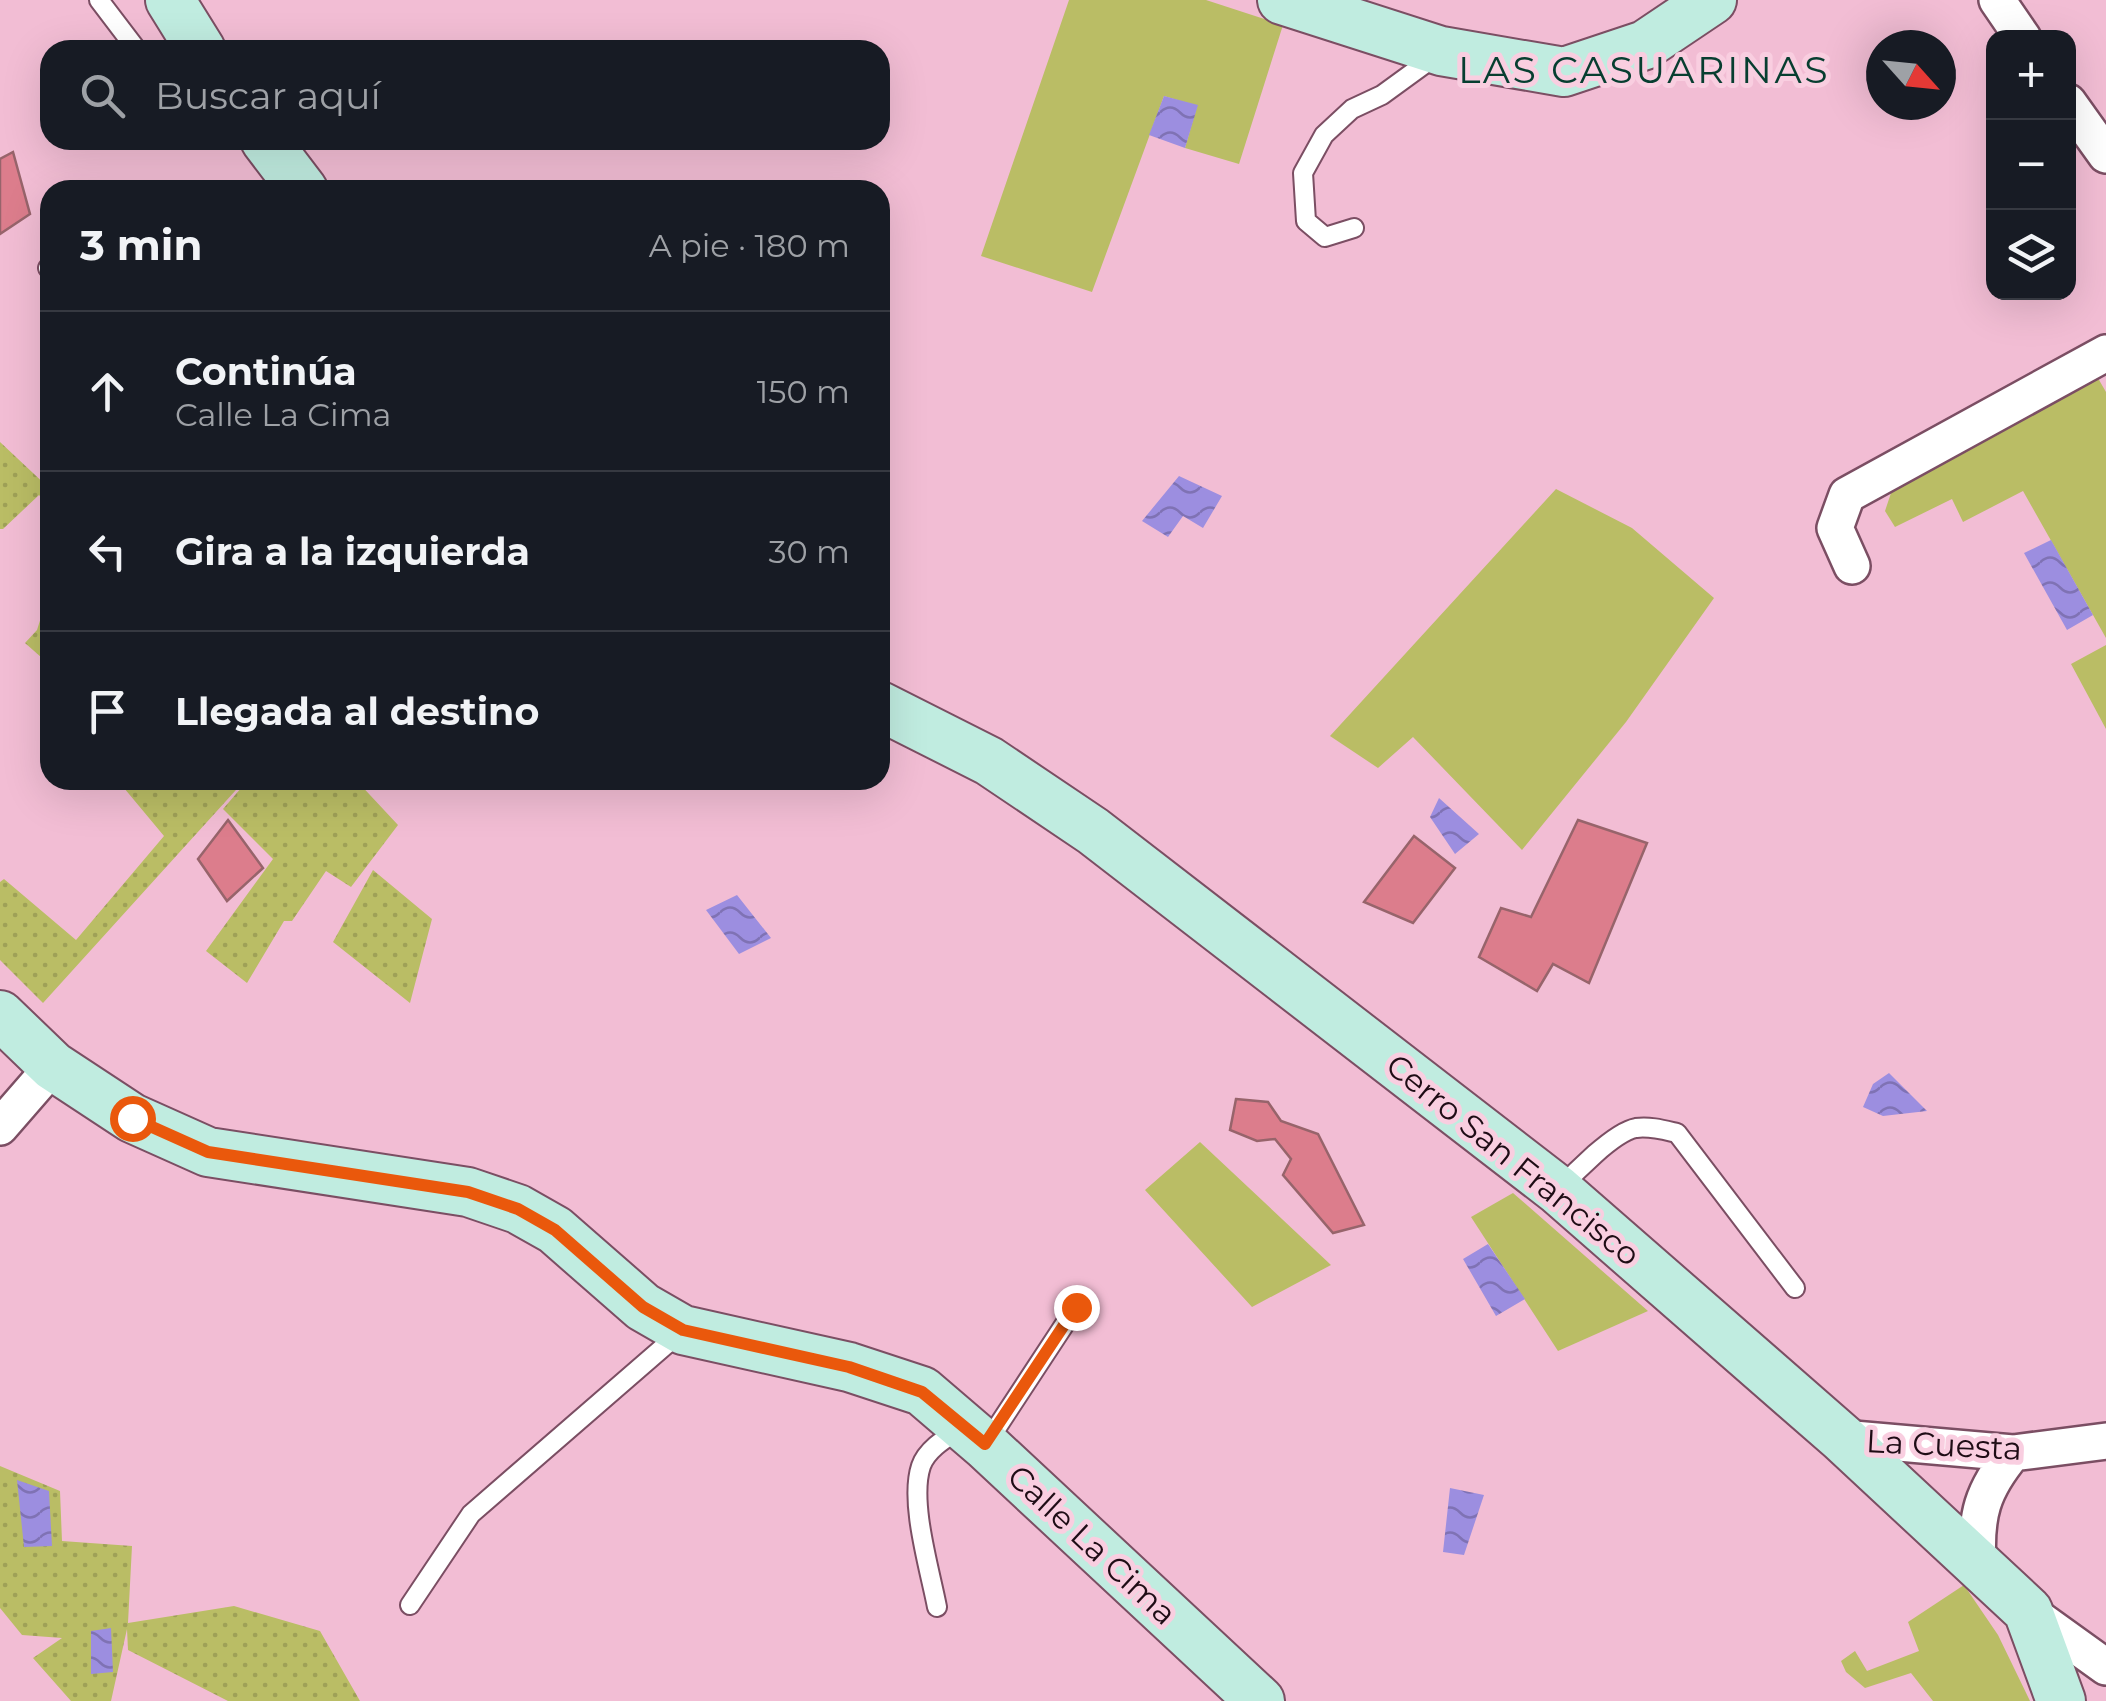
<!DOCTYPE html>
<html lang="es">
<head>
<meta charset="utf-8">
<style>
  body { margin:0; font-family:Montserrat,sans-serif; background:#242831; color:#f1f3f6 }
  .controls { position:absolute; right:30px; top:30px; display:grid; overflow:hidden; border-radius:20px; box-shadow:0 10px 40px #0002 }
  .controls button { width:90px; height:90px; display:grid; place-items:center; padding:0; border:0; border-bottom:2px solid #363941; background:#171b24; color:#f1f3f6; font:50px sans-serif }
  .compass { position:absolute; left:1866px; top:30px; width:90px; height:90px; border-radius:50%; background:#171b24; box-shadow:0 10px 40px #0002; rotate:117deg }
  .stop { position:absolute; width:30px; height:30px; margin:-22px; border:8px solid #ea580c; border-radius:50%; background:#fff }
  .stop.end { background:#ea580c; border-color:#fff; box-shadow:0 2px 10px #0008 }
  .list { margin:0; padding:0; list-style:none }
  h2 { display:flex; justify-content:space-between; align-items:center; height:130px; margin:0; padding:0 40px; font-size:42px }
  h2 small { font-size:32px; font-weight:400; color:#9ea1a6 }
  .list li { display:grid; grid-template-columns:65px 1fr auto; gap:30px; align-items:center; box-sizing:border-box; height:160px; padding:0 40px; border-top:2px solid #363941 }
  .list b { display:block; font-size:38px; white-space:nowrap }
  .list p { margin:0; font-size:32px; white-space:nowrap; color:#9ea1a6 }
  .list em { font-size:32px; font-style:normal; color:#9ea1a6 }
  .icon { flex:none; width:55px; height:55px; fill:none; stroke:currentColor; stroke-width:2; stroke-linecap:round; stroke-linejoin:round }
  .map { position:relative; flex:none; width:2106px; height:1701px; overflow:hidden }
  .search { position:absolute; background:#171b24; box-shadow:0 10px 40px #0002; left:40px; top:40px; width:850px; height:110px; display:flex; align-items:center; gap:25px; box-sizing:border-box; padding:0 35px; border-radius:30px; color:#9ea1a6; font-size:38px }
  .panel { position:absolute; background:#171b24; box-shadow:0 10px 40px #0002; left:40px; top:180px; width:850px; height:610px; border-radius:30px }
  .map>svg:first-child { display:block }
  .grass { fill:url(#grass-dots) }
  .green { fill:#babd65 }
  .water { fill:url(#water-waves) }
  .building { fill:#dc7d8c; stroke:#97646b; stroke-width:2.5 }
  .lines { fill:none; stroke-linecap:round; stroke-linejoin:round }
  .lane-casing { stroke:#7b4e63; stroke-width:22 }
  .street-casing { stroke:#7b4e63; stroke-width:40 }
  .secondary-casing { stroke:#7b4e63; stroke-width:52 }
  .lane { stroke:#fff; stroke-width:18 }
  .street { stroke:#fff; stroke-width:35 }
  .secondary { stroke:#c0ece0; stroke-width:48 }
  .route { stroke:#ea580c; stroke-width:12 }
  .labels { text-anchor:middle; stroke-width:10; stroke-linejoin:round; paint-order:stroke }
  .street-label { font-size:32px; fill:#1e0c15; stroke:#f9cee0 }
  .quarter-label { font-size:38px; letter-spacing:2.5px; fill:#073e30; stroke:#f9cee0 }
</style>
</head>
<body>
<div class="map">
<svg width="2106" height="1701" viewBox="0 0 2106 1701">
  <defs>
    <pattern id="grass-dots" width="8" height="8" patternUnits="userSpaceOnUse" patternTransform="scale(2.5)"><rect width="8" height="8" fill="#babd65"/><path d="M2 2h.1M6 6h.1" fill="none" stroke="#9fa157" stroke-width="1.8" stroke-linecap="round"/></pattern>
    <pattern id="water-waves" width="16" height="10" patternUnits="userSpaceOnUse" patternTransform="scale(2.5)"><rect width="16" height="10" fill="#9c8ee0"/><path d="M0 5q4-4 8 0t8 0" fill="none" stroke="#7f72b4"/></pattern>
  </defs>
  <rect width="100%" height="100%" fill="#f2bdd4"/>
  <path class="grass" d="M0 442 50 489V507L39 495 3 529H0Z
    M43 611H50V665L25 643 37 630Z
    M124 780H245L43 1003 0 960V882L4 879 76 940 164 836 124 788Z
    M248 780H356L398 825 351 887 326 871 292 921H284L247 983 206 951 273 859 223 809Z
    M373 870 432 919 410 1003 333 942Z
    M0 1466 60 1491 62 1541 132 1546 128 1623 234 1606 320 1631 360 1701H228L128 1650 127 1629 111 1701H71L33 1658 62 1638 22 1635 0 1608Z"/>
  <path class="green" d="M1069 0H1206L1283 25 1239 164 1185 148 1197 106 1164 96 1092 292 981 256Z
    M2095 373 2106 392V638L2023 491 1963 522 1952 499 1895 527 1885 511 1893 487Z
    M1556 489 1632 528 1714 598 1626 722 1522 850 1413 737 1378 768 1330 736Z
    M2106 645V729L2071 664Z
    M1200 1142 1331 1265 1252 1307 1145 1190Z
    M1513 1193 1648 1311 1558 1351 1471 1217Z
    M1964 1585 1998 1635 2030 1701H1933L1911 1673 1865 1688 1846 1672 1841 1661 1855 1651 1867 1671 1919 1651 1908 1622Z"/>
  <path class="water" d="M1164 96 1198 105 1185 148 1149 135Z
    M1179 476 1222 496 1203 528 1183 516 1168 537 1142 521Z
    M2051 540 2093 615 2067 630 2024 553Z
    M1439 798 1479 834 1455 854 1430 817Z
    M737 895 771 938 739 954 706 910Z
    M1889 1073 1927 1111 1883 1116 1863 1107 1873 1084Z
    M1488 1244 1525 1299 1496 1316 1463 1259Z
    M17 1480 49 1491 52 1546 24 1547Z
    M1450 1488 1484 1495 1464 1555 1443 1552Z
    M111 1628 113 1672 91 1674V1631Z"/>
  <path class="building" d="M13 152 30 214 0 234V159Z
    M228 820 263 868 227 901 198 859Z
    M1578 820 1647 843 1589 983 1553 964 1537 991 1479 957 1501 908 1531 917Z
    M1414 836 1455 868 1413 923 1364 902Z
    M1236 1099 1268 1102 1281 1121 1318 1134 1364 1225 1333 1233 1283 1175 1291 1159 1275 1139 1257 1141 1230 1130Z"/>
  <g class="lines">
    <g class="lane-casing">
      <path id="lane" d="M99 0 137 50
        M1354 228 1325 237 1306 221 1303 173 1324 135 1352 109 1382 95 1437 55
        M48 268 50 267
        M1559 1190C1574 1173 1614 1132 1636 1128 1650 1126 1664 1130 1677 1133L1795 1288
        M986 1444 1076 1307
        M410 1605 471 1514 682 1331
        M937 1607C930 1570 909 1502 921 1466 927 1449 946 1438 960 1429"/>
    </g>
    <g class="street-casing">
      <path id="street" d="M1997 0 2023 38
        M2068 102 2106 155
        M1852 566 1835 528 1847 495 2106 353
        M0 1127 53 1066
        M1842 1438 2013 1453 2106 1441
        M1978 1564C1975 1516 1982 1490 2013 1453
        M2028 1611 2106 1667"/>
    </g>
    <g class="secondary-casing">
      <path id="secondary" d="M170 0 201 50
        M1282 0 1441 51 1564 72 1645 45 1712 0
        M265 140 303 190
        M880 706 989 761 1093 831 1558 1190 1842 1438 2028 1611 2061 1701
        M0 1015 53 1066 132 1118 208 1152 468 1192 518 1209 555 1230 643 1307 683 1330 849 1367 922 1391 985 1445 1260 1701"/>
    </g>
    <use href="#lane" class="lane"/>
    <use href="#street" class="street"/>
    <use href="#secondary" class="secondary"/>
  </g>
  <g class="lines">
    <path class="route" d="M132 1118 208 1152 468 1192 518 1209 555 1230 643 1307 683 1330 849 1367 922 1392 985 1444 1076 1307"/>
  </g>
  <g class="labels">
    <g class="street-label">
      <text transform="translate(1513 1160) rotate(39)" y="11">Cerro San Francisco</text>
      <text transform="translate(1944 1445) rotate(3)" y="11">La Cuesta</text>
      <text transform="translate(1092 1545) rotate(43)" y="11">Calle La Cima</text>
    </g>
    <g class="quarter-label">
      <text x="1644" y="83">LAS CASUARINAS</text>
    </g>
  </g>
</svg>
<div class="controls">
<button>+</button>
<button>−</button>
<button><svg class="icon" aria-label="layers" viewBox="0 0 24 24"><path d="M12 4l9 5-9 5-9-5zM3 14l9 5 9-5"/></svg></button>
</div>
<svg class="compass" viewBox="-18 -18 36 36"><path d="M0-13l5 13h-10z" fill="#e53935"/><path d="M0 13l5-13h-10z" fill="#9ea1a6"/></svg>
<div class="stop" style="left:132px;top:1118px"></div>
<div class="stop end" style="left:1076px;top:1307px"></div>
<div class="search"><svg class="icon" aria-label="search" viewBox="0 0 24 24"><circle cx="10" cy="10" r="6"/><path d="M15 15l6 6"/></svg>Buscar aquí</div>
<section class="panel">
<h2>3 min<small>A pie · 180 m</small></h2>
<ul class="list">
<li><svg class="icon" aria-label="ahead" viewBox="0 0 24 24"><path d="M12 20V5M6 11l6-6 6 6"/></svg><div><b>Continúa</b><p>Calle La Cima</p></div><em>150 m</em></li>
<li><svg class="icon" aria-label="left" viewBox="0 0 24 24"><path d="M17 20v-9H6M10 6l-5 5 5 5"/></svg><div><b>Gira a la izquierda</b></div><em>30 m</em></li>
<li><svg class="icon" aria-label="arrive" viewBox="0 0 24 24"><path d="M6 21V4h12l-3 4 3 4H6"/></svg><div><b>Llegada al destino</b></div></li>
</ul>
</section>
</div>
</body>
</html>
